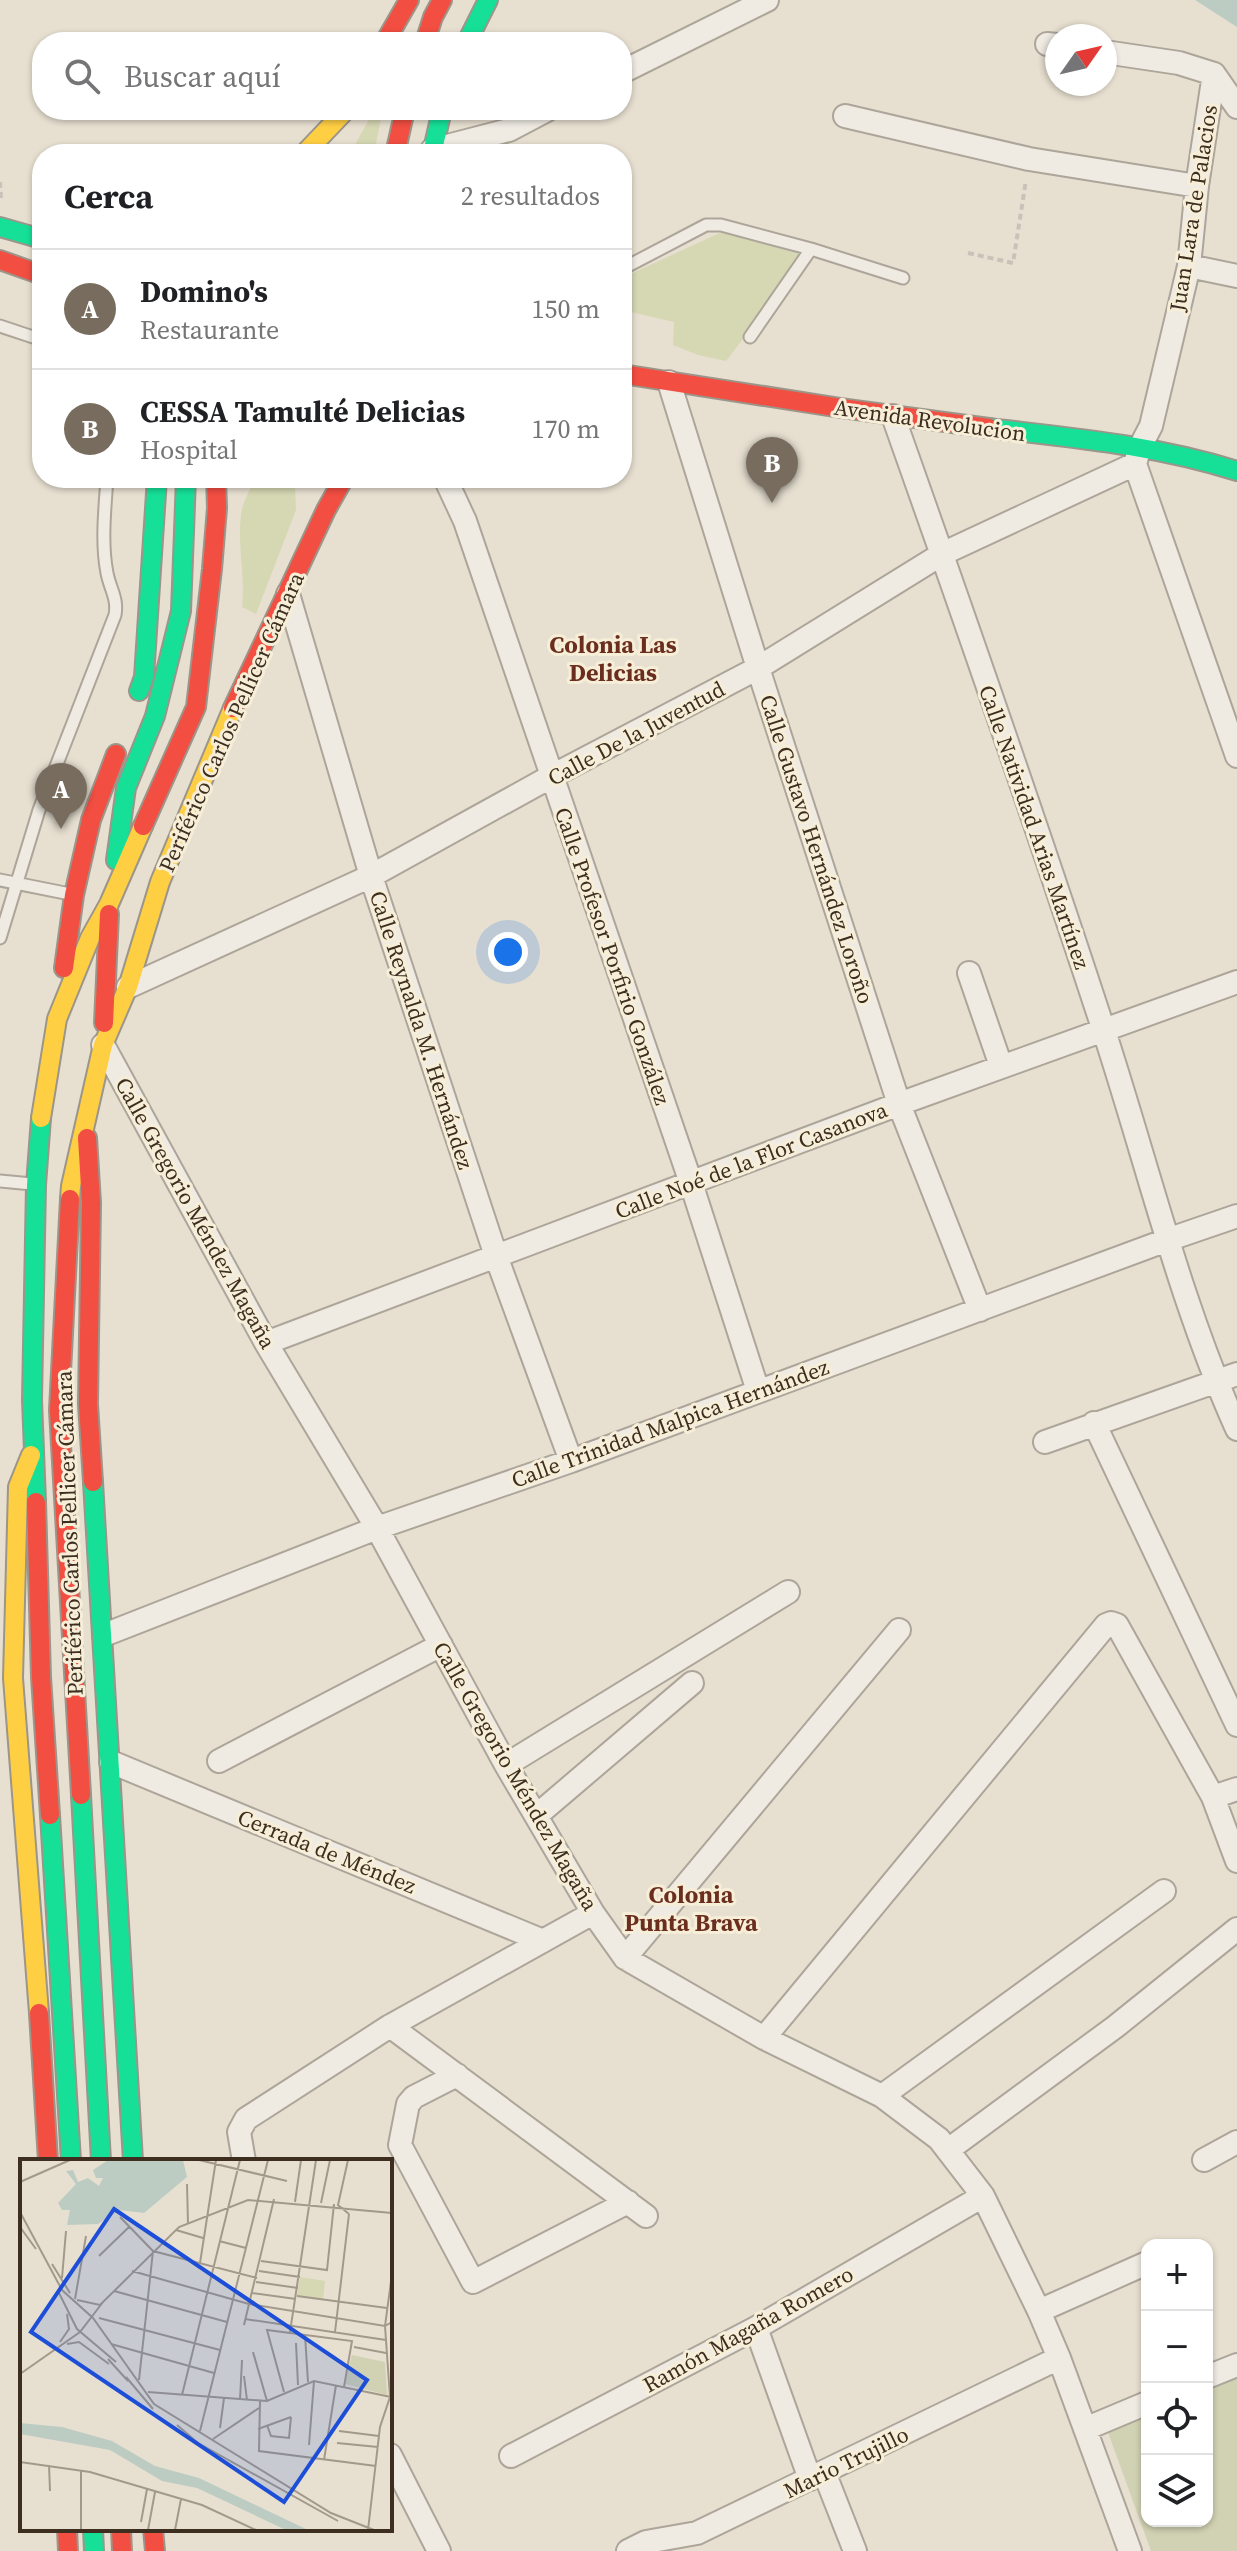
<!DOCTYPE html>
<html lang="es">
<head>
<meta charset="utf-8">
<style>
  body { margin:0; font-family:"Source Serif 4",serif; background:#f6f6f6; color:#202124 }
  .controls { position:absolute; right:24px; bottom:24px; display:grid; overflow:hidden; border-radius:16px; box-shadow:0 2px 6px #0004 }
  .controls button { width:72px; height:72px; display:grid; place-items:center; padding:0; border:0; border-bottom:2px solid #e0e0e0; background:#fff; color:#202124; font:40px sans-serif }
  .compass { position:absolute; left:1045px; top:24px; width:72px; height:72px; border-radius:50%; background:#fff; box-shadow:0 2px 6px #0004; rotate:56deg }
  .you { position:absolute; left:508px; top:952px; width:28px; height:28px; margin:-20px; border:6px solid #fff; border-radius:50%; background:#1a73e8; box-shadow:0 0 0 12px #1a73e833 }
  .badge { display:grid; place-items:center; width:52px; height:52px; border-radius:50%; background:#786c5e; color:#fff; font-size:26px; font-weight:700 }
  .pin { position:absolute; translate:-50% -66px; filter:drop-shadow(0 2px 4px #0008) }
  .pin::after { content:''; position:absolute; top:42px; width:28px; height:24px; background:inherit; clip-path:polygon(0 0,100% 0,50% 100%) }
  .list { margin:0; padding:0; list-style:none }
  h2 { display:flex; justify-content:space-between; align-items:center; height:104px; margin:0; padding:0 32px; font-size:34px }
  h2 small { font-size:26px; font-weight:400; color:#757577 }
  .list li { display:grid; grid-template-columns:52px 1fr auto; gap:24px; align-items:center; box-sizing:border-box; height:120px; padding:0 32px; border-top:2px solid #e0e0e0 }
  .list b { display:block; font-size:30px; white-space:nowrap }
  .list p { margin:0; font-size:26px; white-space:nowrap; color:#757577 }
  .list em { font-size:26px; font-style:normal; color:#757577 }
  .icon { flex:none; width:44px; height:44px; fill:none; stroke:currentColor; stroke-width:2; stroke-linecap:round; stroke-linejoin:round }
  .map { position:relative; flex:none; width:1237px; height:2551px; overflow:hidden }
  .search { position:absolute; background:#fff; box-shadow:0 2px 6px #0004; left:32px; top:32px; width:600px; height:88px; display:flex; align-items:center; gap:20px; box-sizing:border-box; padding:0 28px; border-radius:32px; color:#757577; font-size:30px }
  .panel { position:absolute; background:#fff; box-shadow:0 2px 6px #0004; left:32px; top:144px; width:600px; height:344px; border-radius:32px }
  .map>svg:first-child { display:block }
  .green { fill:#d6d7b3 }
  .cemetery { fill:#d1d1b3 }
  .water { fill:#bcccc2 }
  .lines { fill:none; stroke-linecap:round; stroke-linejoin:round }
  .lane-casing { stroke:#ada599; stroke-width:15 }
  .street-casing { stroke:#ada599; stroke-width:26 }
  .fast-casing { stroke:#9c958a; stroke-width:22 }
  .slow-casing { stroke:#9c958a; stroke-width:22 }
  .jam-casing { stroke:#9c958a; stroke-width:22 }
  .path { stroke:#c8c2b9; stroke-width:4; stroke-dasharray:6 4; stroke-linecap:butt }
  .lane { stroke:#efebe3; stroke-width:11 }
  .street { stroke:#efebe3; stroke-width:22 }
  .fast { stroke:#16e098; stroke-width:18 }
  .slow { stroke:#ffcf43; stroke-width:18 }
  .jam { stroke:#f24e42; stroke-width:18 }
  .labels { text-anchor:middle; stroke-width:6; stroke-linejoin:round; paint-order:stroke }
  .street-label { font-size:22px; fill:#3d2e20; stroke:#f7eed8 }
  .neighbourhood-label { font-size:24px; font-weight:bold; fill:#6b2e1e; stroke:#f7eed8 }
  .inset-road { fill:none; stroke:#a3998a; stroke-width:2 }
  .view { fill:#1d4ed8; fill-opacity:0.15; stroke:#1d4ed8; stroke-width:4 }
  .inset-edge { fill:none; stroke:#3d2e20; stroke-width:4 }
</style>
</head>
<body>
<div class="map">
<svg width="1237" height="2551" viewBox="0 0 1237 2551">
  <rect width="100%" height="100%" fill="#e7e0d1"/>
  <path class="green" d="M374 110 382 113 374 154H350Z
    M724 231 803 255 766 309 726 361 698 355 673 345 674 322 622 310V278Z
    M267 478H278L295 487 296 510 256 614 242 607C246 576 235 535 243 505 246 497 250 489 253 481Z"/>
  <path class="cemetery" d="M1237 2372V2551H1151L1105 2424 1147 2407V2521H1207V2384Z"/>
  <path class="water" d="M1195 0H1237V27Z"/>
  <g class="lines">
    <g class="lane-casing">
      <path id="lane" d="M622 269 706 225H721L811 249 903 278
        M0 326 42 340
        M750 337 811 249
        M0 880 70 894
        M0 938 39 810 115 615C118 598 110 589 107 573 101 543 105 508 107 478
        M0 1181 32 1184"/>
    </g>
    <g class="street-casing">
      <path id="street" d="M1047 44 1057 45
        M1105 52 1179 63 1214 74
        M622 72 767 0
        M1214 74 1197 186 1189 266 1151 426 1140 447 1135 464 1237 756
        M1214 74 1237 107
        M845 116 1029 159 1197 186
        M432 150 509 130 547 110
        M1189 266 1237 276
        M669 382 758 668 899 1104 980 1310
        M893 416C965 619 1036 823 1103 1028 1147 1162 1179 1300 1237 1429
        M445 478 465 521 691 1183 758 1391
        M288 594 371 876 496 1256 571 1461
        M969 973 1001 1066
        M128 987 371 876 552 776 758 668 942 554 1135 464
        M103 1045 266 1343 377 1528 506 1765 593 1913 625 1958 764 2038 882 2096 939 2139 983 2196 1039 2311 1059 2358 1130 2551
        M266 1343 899 1104 1237 982
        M1094 1423 1237 1725
        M1045 1442 1237 1374
        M104 1635 377 1528 571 1461 1167 1240 1237 1216
        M219 1761 441 1645
        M111 1762 543 1941
        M506 1765 788 1592
        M1213 1797 1237 1789
        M536 1816 692 1683
        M625 1958 899 1630
        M390 2026 646 2216
        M764 2038 1106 1625 1111 1623 1117 1625 1213 1797 1237 1861
        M457 2075 414 2097 408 2104 400 2145 473 2282 628 2202
        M882 2096 1164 1891
        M948 2150 1115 2027 1237 1929
        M1204 2160 1237 2142
        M244 2161 239 2132 246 2119 390 2026 593 1913
        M1039 2311 1147 2263
        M756 2328 810 2479
        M1207 2377 1237 2365
        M1085 2429 1147 2403
        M390 2455 439 2551
        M511 2456 756 2328 983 2196
        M824 2472 855 2551
        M628 2551 646 2542 697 2533 1059 2358"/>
    </g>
    <g class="fast-casing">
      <path id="fast" d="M467 42 488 0
        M432 154 442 110
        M0 227 42 239
        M989 428C1073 438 1156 445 1237 471
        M139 691 144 677 157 478
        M116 860 126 788 155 716 181 611 186 478
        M93 1482 133 2161
        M36 1502 32 1400 36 1185 41 1118
        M81 1795 101 2161
        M50 1815 71 2161
        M93 2529 94 2551"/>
    </g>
    <g class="slow-casing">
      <path id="slow" d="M304 154 343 113
        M41 1118 57 1019 90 938 109 904 143 826
        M70 1199 71 1186 103 1045 128 987 160 882 233 708
        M31 1455 18 1487 13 1678 39 2013"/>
    </g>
    <g class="jam-casing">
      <path id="jam" d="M385 42 409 0
        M425 42 433 17 442 0
        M395 154 405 110
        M0 260 42 275
        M622 374 841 408 989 428
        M233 708 326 510 344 478
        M143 826 196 707 212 569 217 508 216 478
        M64 968 74 895 91 820 116 754
        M104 1023 109 914
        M87 1138 91 1203 88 1404 93 1482
        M70 1199 59 1410 81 1795
        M36 1502 41 1677 50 1815
        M39 2013 48 2161
        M67 2529 68 2551
        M121 2529 122 2551
        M153 2529 155 2551"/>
    </g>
    <path class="path" d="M0 182 1 199
      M968 253 1013 263 1026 180"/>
    <use href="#lane" class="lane"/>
    <use href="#street" class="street"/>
    <use href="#fast" class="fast"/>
    <use href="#slow" class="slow"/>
    <use href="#jam" class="jam"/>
  </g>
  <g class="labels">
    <g class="street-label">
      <text transform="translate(1193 208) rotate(-81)" y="8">Juan Lara de Palacios</text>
      <text transform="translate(930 420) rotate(8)" y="8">Avenida Revolucion</text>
      <text transform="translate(231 722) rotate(-66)" y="8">Periférico Carlos Pellicer Cámara</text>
      <text transform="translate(636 733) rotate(-28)" y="8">Calle De la Juventud</text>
      <text transform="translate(1035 827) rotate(71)" y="8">Calle Natividad Arias Martínez</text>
      <text transform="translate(817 849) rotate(72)" y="8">Calle Gustavo Hernández Loroño</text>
      <text transform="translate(613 956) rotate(71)" y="8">Calle Profesor Porfirio González</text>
      <text transform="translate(422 1030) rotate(72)" y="8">Calle Reynalda M. Hernández</text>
      <text transform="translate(751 1160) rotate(-21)" y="8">Calle Noé de la Flor Casanova</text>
      <text transform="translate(196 1213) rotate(61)" y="8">Calle Gregorio Méndez Magaña</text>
      <text transform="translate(670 1423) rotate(-20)" y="8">Calle Trinidad Malpica Hernández</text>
      <text transform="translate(69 1533) rotate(-92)" y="8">Periférico Carlos Pellicer Cámara</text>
      <text transform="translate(516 1776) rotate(60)" y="8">Calle Gregorio Méndez Magaña</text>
      <text transform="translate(327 1851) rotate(22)" y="8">Cerrada de Méndez</text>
      <text transform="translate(748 2329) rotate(-29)" y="8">Ramón Magaña Romero</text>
      <text transform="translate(846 2462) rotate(-26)" y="8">Mario Trujillo</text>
    </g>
    <g class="neighbourhood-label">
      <text x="613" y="653">Colonia Las<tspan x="613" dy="28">Delicias</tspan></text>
      <text x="691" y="1903">Colonia<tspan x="691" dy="28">Punta Brava</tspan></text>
    </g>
  </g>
  <g transform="translate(20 2159)">
    <rect width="372" height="372" fill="#e7e0d1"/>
    <path d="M280 118 305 122 303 140 277 137Z" fill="#d6d7b3"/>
    <path d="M332 196 365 203 367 236 325 225Z" fill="#d1d1b3"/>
    <path d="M88 1H163L167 18 124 54 99 51 78 65 47 66 50 51H42L38 44 56 25 46 12 53 11 58 23 68 19 79 27 83 19H76L73 11ZM0 264 42 268 92 282 135 307 179 319 288 371H266L177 329 142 322 90 291 0 275Z" fill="#bcccc2"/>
    <path class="inset-road" d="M179 1 267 22M328 1 318 46 329 55M0 23 50 1M167 25 168 65M275 43 281 1M301 44 310 1M0 53 42 131 73 159 134 245 311 354 354 371M100 58 133 92 237 119M0 68 16 90M156 71 183 79M199 82 226 89M79 97 110 67M241 102 307 111 314 45M180 104 196 1M32 105 50 134M112 112 229 145 365 167 372 163M239 112 280 118M42 119 46 72M236 123 278 129M38 132 57 170 96 203M94 132 207 163M232 134 276 140M277 137 367 149M55 140 66 77M57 141 80 146 159 68 228 41 372 54M79 159 200 191M225 160 366 181M224 166 254 40M270 173 296 1M315 173 329 55M285 176 288 223M40 183 49 170 47 155M276 184 278 226M47 185 59 183 89 205M91 185 194 214M334 188 366 194M233 193 247 242M88 200 108 222M0 215 60 173 83 143M224 217 227 241M106 218 133 250M119 221 133 92M128 233 247 242 294 222 371 238M264 233 247 171 332 182 324 228M162 236 220 1M220 241 222 201M240 242 239 292 356 307M157 266 178 284 318 362M247 266 251 277 269 279 271 258M200 269 204 239M238 270 271 258M180 272 248 1M319 272 359 277M193 280 239 249M317 284 358 288M289 286 294 222M304 301 316 226M0 303 70 313 182 346 236 371M29 306 30 332M61 311V371M121 363 127 330M128 371 135 333M155 371 161 340M348 371 360 268 370 238 365 167 372 115"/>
    <path class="view" d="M94 50 347 221 264 343 11 173Z"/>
    <rect width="372" height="372" class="inset-edge"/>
  </g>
</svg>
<div class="controls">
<button>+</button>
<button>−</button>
<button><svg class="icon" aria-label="locate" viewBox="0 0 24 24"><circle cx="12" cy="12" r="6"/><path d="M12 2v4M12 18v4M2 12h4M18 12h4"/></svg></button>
<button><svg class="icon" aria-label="layers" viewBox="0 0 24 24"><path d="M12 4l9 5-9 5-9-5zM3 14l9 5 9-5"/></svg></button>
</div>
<svg class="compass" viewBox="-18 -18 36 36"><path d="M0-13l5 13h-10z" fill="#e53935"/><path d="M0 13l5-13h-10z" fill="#757577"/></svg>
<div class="you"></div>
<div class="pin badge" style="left:61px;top:829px">A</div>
<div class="pin badge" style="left:772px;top:503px">B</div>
<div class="search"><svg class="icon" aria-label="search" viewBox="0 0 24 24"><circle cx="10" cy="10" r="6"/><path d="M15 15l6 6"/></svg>Buscar aquí</div>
<section class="panel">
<h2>Cerca<small>2 resultados</small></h2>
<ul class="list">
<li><span class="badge">A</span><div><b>Domino's</b><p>Restaurante</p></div><em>150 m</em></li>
<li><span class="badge">B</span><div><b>CESSA Tamulté Delicias</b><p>Hospital</p></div><em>170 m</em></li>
</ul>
</section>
</div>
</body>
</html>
